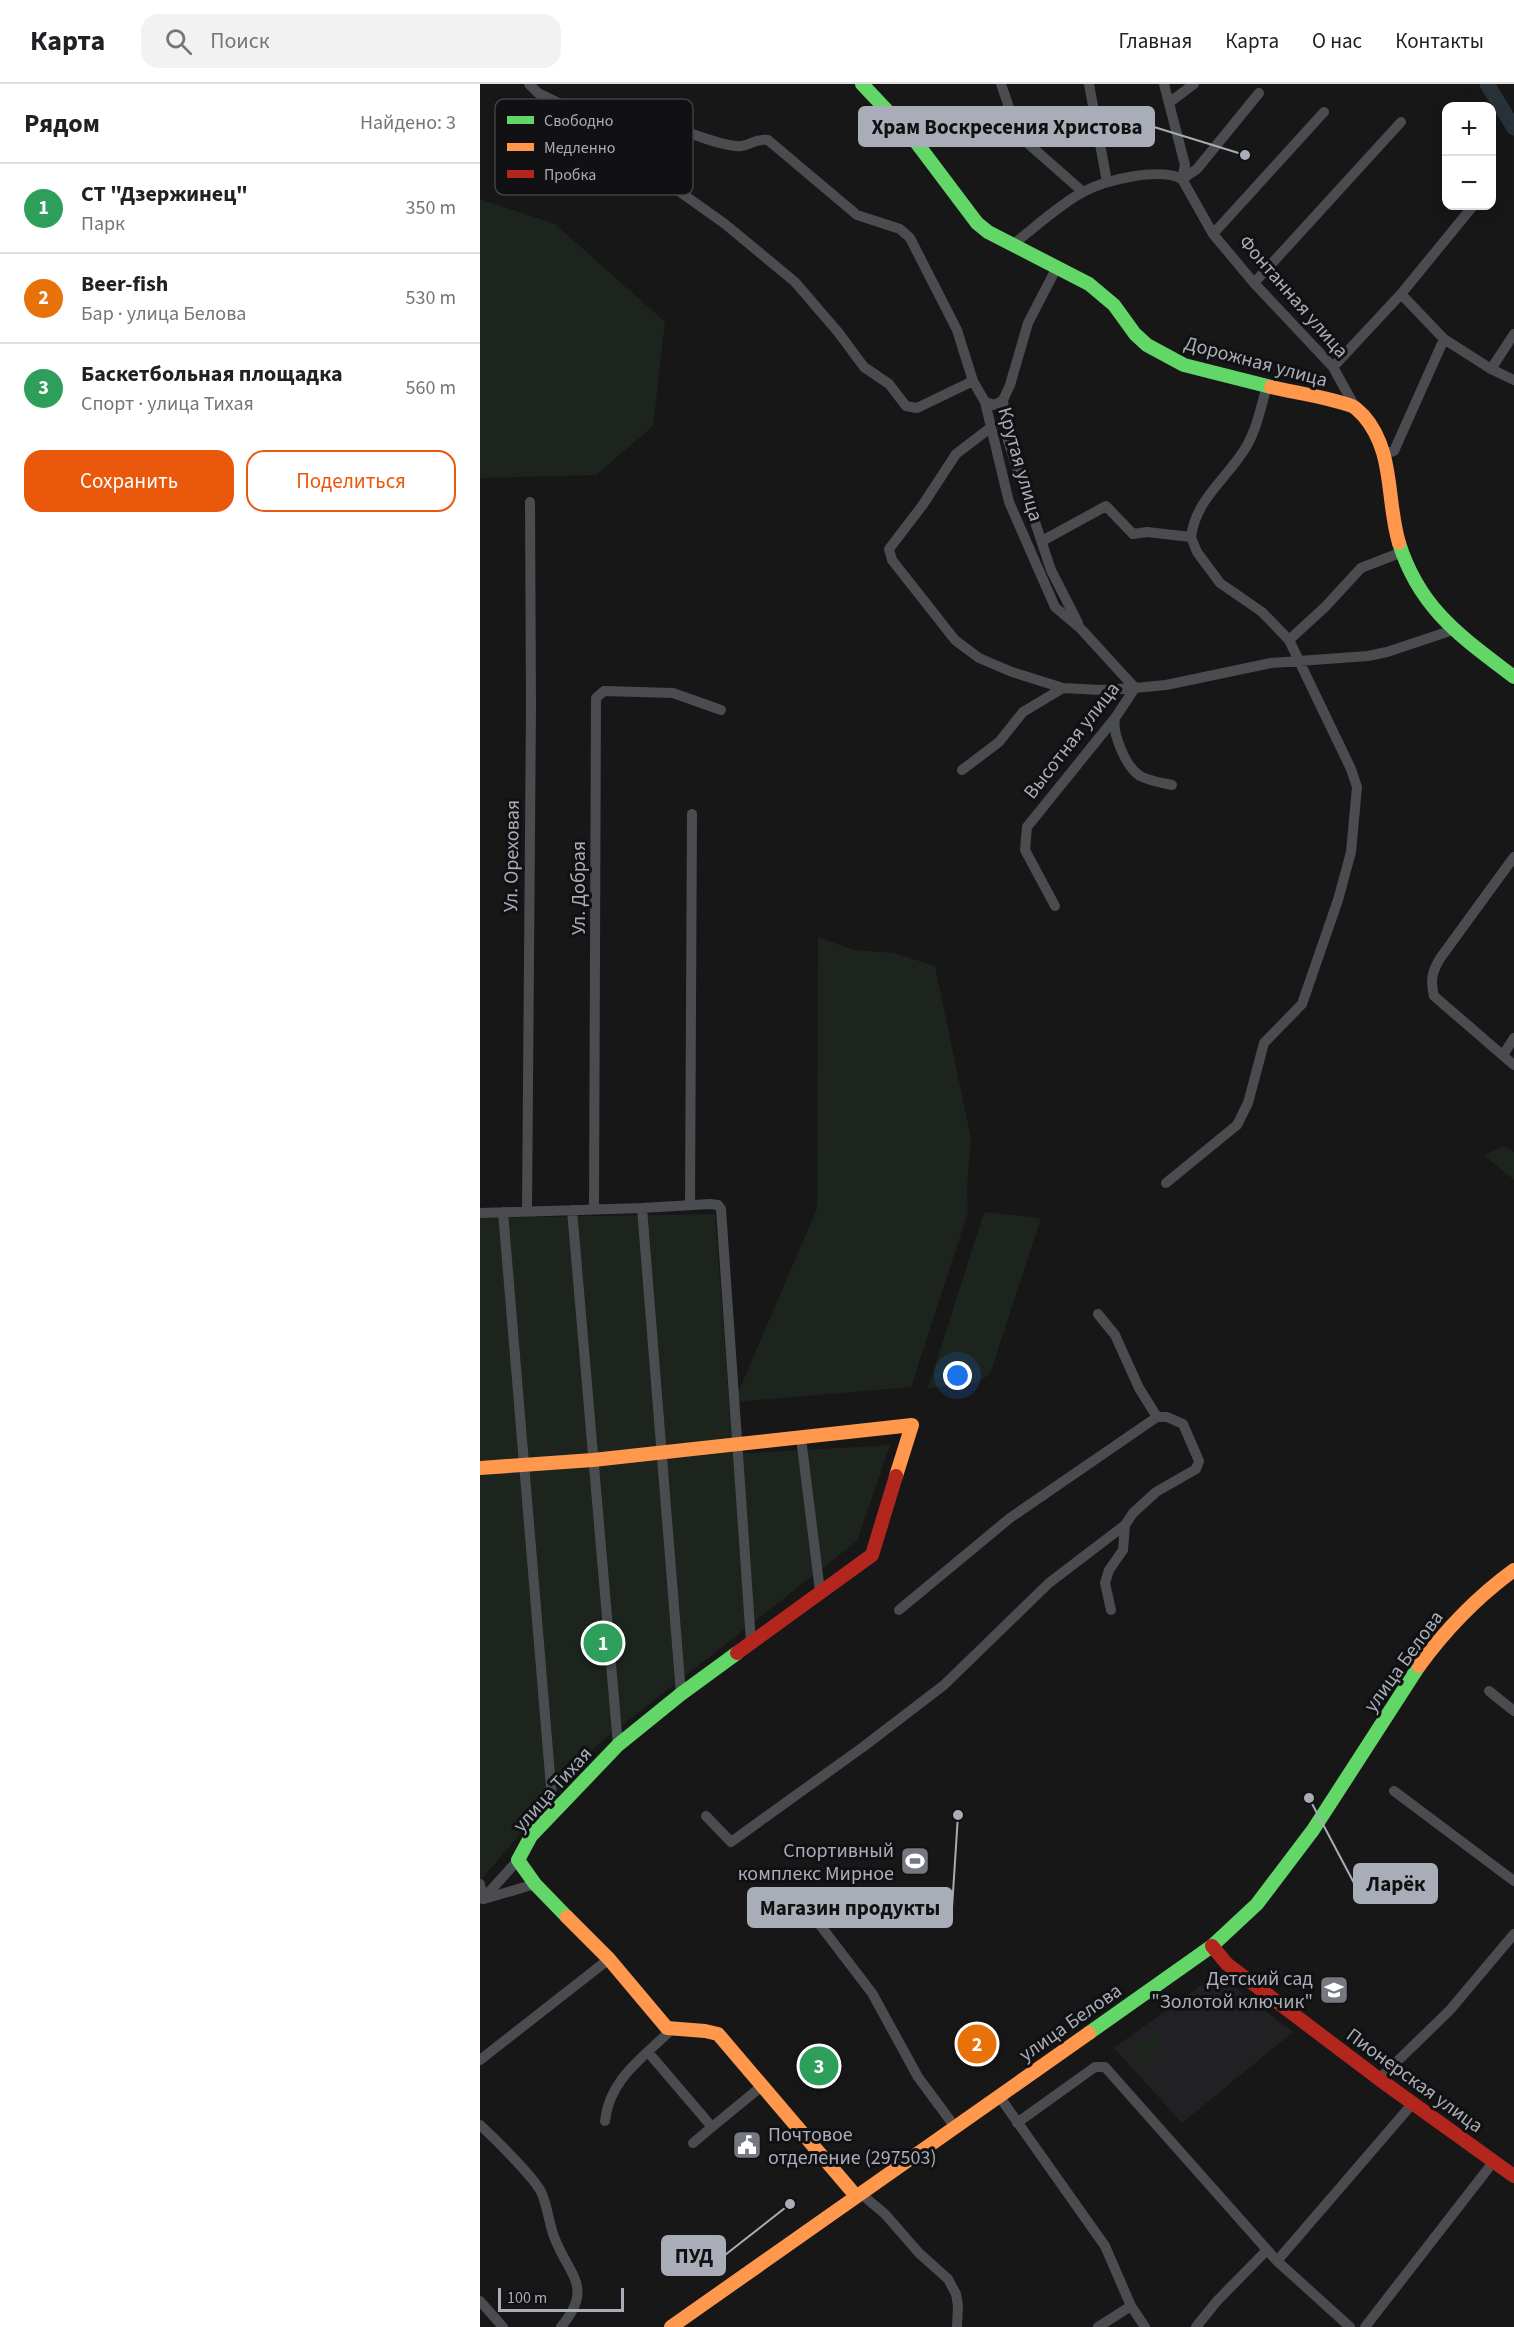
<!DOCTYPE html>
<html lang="ru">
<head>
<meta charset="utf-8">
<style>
  body { margin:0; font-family:"Source Sans 3",sans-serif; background:#f2f2f2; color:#202124 }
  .controls { position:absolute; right:18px; top:18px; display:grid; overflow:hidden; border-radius:12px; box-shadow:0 3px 15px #0003 }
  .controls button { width:54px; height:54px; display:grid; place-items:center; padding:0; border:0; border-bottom:2px solid #e0e0e0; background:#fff; color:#202124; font:30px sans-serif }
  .scale { position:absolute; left:18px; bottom:15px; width:126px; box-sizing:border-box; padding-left:6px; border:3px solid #a8adb8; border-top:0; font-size:16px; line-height:21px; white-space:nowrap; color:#a8adb8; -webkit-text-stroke:4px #111113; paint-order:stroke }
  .you { position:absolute; left:478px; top:1292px; width:21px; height:21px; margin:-15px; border:4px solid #fff; border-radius:50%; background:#1a73e8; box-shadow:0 0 0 9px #1a73e833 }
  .badge { display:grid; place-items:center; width:39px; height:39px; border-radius:50%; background:#ea580c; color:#fff; font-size:20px; font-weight:700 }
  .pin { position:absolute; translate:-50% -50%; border:3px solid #fff; box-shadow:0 2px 6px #0006 }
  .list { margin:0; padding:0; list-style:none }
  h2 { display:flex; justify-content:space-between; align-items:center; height:78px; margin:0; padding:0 24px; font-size:26px }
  h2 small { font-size:20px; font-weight:400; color:#757577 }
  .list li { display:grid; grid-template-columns:39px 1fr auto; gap:18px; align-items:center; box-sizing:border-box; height:90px; padding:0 24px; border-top:2px solid #e0e0e0 }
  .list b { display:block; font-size:22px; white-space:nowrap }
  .list p { margin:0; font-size:20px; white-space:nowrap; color:#757577 }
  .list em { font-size:20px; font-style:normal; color:#757577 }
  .actions { display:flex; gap:12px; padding:18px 24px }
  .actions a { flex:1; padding:14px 0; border:2px solid #ea580c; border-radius:18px; text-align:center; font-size:21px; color:#ea580c }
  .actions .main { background:#ea580c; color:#fff }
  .icon { flex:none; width:33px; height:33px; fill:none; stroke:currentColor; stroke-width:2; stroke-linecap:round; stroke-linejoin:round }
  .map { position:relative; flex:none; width:1034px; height:2243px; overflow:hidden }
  header { display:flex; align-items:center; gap:36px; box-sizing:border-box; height:84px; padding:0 30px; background:#fff; border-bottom:2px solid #e0e0e0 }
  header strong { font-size:28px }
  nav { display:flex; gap:33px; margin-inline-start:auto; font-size:21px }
  .search { width:420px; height:54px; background:#f2f2f2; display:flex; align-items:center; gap:15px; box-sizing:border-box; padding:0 21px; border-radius:18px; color:#757577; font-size:22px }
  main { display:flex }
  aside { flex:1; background:#fff }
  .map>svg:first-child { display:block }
  .built { fill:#212123 }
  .green { fill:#1d241e }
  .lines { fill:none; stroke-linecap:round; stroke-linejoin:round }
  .river { stroke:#2a3239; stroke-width:15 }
  .street { stroke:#4b4c50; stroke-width:10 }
  .fast { stroke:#63d668; stroke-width:14 }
  .slow { stroke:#ff974d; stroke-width:14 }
  .jam { stroke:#b3261e; stroke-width:14 }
  .labels { text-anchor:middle; stroke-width:6; stroke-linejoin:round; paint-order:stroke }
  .street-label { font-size:20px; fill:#a8adb8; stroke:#111113 }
  .poi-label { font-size:20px; fill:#a8adb8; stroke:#111113; text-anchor:end }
  .key { fill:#111113; stroke:#3e4045; stroke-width:1.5 }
  .key-label { font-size:16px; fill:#a8adb8 }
  .leader { fill:none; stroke:#a8adb8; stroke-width:2 }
  .callout-dot { fill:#a8adb8; stroke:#111113; stroke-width:2 }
  .callout { fill:#a8adb8; stroke:#a8adb8; stroke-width:2 }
  .callout-label { font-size:21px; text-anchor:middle; font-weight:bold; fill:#111 }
</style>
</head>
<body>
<header>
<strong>Карта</strong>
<div class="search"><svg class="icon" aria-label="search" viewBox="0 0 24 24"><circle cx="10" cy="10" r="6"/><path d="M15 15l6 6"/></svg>Поиск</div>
<nav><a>Главная</a><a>Карта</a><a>О нас</a><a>Контакты</a></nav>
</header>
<main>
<aside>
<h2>Рядом<small>Найдено: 3</small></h2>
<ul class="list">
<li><span class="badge" style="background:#2e9e5b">1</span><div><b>СТ &quot;Дзержинец&quot;</b><p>Парк</p></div><em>350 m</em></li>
<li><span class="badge" style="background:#e8710a">2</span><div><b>Beer-fish</b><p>Бар · улица Белова</p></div><em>530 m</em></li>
<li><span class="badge" style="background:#2e9e5b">3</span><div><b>Баскетбольная площадка</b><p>Спорт · улица Тихая</p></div><em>560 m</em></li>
</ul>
<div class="actions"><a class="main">Сохранить</a><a>Поделиться</a></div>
</aside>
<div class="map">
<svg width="1034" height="2243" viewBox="0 0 1034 2243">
  <rect width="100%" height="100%" fill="#171717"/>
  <path class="built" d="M737 1890 813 1948 702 2039 634 1964Z"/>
  <path class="green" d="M0 115 75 140 185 238 173 342 116 391 0 394Z
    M338 853 374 866 414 869 455 882 491 1055 487 1102 488 1128 431 1303 254 1318 337 1125Z
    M1024 1062 1034 1068V1096L1004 1071Z
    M504 1128 561 1134 510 1290 497 1299 448 1304Z
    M235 1130 253 1370 410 1361 377 1457 116 1662 0 1797V1134Z
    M673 1949 683 1962 662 1980 651 1966Z
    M345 1965 357 1981 333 1999 321 1983Z"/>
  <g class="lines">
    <path class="river" d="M1007 0 1034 44"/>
    <path class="street" d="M49 0 58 9 93 26 115 57 155 76 245 140 315 198 358 248 384 283 409 300 426 322 437 324 493 297
      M521 0 533 35 544 56 603 108
      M609 0 627 98
      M684 0 705 81 702 95
      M690 18 714 0
      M155 76 169 45 182 39C200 45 244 64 261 62 272 61 274 54 288 56L377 131 420 145 430 154 477 246 493 297 505 318 529 418 575 523 601 545 655 604 686 601 791 579 888 572 907 568 973 546
      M702 95 733 150 774 199 853 283 875 323
      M702 95 717 85 779 9
      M733 150 844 28
      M532 161C553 145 580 120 603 108 625 96 679 83 702 95
      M774 199 921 38
      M921 210 964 255 1011 285 1034 296
      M853 283 921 210 993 122
      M1011 285 1034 250
      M523 316 528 357 571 486 598 539
      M505 318 515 321 523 316 530 301 548 239 576 185
      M510 344 476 370 442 422 409 465 412 476 475 556 499 574 532 588 583 604 620 606 655 604
      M905 369 914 367 964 255
      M711 453C716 414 748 394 766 363 777 345 781 322 787 302
      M562 457 626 422 653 450 667 448 711 453 717 468 740 499 782 528 809 556 871 685 877 703 871 768 858 816 822 920 784 959 768 1019 757 1041 686 1099
      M809 556 845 523 881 484 922 468
      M635 634C632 650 646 683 660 692 669 697 683 699 692 701
      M482 686 519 658 543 628 583 604
      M1034 773 961 873C952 887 950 896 954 912L1034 981
      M575 822 545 766 547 743 635 634 655 604
      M1023 971 1034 954
      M210 1120 212 730
      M162 1124 201 1610
      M114 1125 116 614 124 607 193 609 241 626
      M92 1126 138 1661
      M47 1127 51 622 50 418
      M23 1128 73 1727
      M0 1129 162 1124 230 1120 238 1121 241 1125 271 1558
      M618 1230 635 1251 659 1304 677 1333H687L703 1340 719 1377 716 1385 676 1408 653 1429 645 1441 643 1466 629 1486 625 1499 631 1526
      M321 1354 340 1507
      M419 1526 530 1434 677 1333
      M1009 1607 1034 1627
      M914 1707 1034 1797
      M226 1732 251 1758 383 1663 464 1601 569 1499 645 1441
      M0 1800 3 1815 38 1776
      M4 1815 55 1800
      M327 1824 392 1909 438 1993 475 2043
      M168 1968 232 2043 283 2001
      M0 1976 129 1875
      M899 1995 970 1926 1034 1850
      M519 2012 625 2162 651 2222 665 2243
      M125 2037C129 1995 164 1973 192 1945
      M537 2039 615 1983H625L797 2177 870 2243
      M0 2041C13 2053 57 2096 62 2110 68 2124 69 2141 75 2155 90 2193 114 2203 81 2243
      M213 2059 232 2043
      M380 2109 405 2130 439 2169 468 2195 476 2210 478 2221 477 2243
      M797 2177 933 2019
      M0 2217 23 2243
      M618 2243 651 2222
      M716 2243 737 2217 787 2166
      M885 2243 1014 2077"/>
    <path class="fast" d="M382 0 433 54 497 139 508 148 609 200 634 221 655 250 667 261 704 281 791 303
      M919 459C940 526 982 553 1034 593
      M87 1833 55 1800 38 1776 51 1752 138 1661 201 1610 257 1569
      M609 1949 732 1862 777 1820 833 1746 939 1582"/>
    <path class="slow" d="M791 303C817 309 847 313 872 322 877 324 879 328 883 331 915 367 906 416 919 459
      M0 1384 113 1376 432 1341 416 1392
      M939 1582C966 1545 997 1513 1034 1486
      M87 1833 129 1875 187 1944 225 1947 238 1950 376 2112
      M191 2243 609 1949"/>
    <path class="jam" d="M257 1569 392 1471 416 1392
      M732 1862 747 1880 899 1995 1034 2092"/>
  </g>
  <defs>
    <g id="stadium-square" transform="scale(1.5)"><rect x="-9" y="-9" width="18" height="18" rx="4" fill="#757880" stroke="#111113"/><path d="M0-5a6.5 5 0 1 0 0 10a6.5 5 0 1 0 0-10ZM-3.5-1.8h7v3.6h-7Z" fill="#fff"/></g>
    <g id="school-square" transform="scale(1.5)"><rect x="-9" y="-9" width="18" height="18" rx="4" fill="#757880" stroke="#111113"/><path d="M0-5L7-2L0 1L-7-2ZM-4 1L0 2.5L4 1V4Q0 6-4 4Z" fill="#fff"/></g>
    <g id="civic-square" transform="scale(1.5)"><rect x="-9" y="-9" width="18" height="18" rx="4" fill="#757880" stroke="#111113"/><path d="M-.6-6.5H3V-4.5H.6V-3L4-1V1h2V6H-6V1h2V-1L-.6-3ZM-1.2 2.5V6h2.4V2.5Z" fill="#fff"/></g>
  </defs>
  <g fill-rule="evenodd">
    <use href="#stadium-square" x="435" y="1777"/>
    <use href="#school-square" x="854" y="1906"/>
    <use href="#civic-square" x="267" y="2061"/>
  </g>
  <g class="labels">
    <g class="street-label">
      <text transform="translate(814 212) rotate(49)" y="7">Фонтанная улица</text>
      <text transform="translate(776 277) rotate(15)" y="7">Дорожная улица</text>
      <text transform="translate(541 380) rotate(74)" y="7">Крутая улица</text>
      <text transform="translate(591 656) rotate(-52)" y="7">Высотная улица</text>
      <text transform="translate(31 772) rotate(-89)" y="7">Ул. Ореховая</text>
      <text transform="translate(98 804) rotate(-90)" y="7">Ул. Добрая</text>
      <text transform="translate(923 1577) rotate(-54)" y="7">улица Белова</text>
      <text transform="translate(72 1705) rotate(-48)" y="7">улица Тихая</text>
      <text transform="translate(590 1938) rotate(-35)" y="7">улица Белова</text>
      <text transform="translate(935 1996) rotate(36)" y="7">Пионерская улица</text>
    </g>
    <g class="poi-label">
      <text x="414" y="1773">Спортивный<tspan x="414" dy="23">комплекс Мирное</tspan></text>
      <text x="833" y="1901">Детский сад<tspan x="833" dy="23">"Золотой ключик"</tspan></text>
      <text x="288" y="2057" text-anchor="start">Почтовое<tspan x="288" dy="23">отделение (297503)</tspan></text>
    </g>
  </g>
  <rect x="15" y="15" width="198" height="96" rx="9" class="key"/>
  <rect x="27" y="32" width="27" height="8" fill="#63d668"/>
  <rect x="27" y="59" width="27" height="8" fill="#ff974d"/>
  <rect x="27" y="86" width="27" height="8" fill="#b3261e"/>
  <g class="key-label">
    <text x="64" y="42">Свободно</text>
    <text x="64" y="69">Медленно</text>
    <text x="64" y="96">Пробка</text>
  </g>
  <path class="leader" d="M765 71L674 43M829 1714L874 1799M478 1731L472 1824M310 2120L245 2171"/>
  <g class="callout-dot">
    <circle cx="765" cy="71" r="6"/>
    <circle cx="829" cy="1714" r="6"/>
    <circle cx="478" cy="1731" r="6"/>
    <circle cx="310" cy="2120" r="6"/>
  </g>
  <g class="callout">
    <rect x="379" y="23" width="295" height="39" rx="6"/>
    <rect x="874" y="1780" width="83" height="39" rx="6"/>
    <rect x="268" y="1804" width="204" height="39" rx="6"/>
    <rect x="182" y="2152" width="63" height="39" rx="6"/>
  </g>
  <g class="callout-label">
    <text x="527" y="50">Храм Воскресения Христова</text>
    <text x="916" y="1807">Ларёк</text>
    <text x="370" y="1831">Магазин продукты</text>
    <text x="214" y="2179">ПУД</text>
  </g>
</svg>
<div class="controls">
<button>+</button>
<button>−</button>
</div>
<div class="scale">100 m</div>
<div class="you"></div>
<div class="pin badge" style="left:123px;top:1559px;background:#2e9e5b">1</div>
<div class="pin badge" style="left:497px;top:1960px;background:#e8710a">2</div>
<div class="pin badge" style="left:339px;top:1982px;background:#2e9e5b">3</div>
</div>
</main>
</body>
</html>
